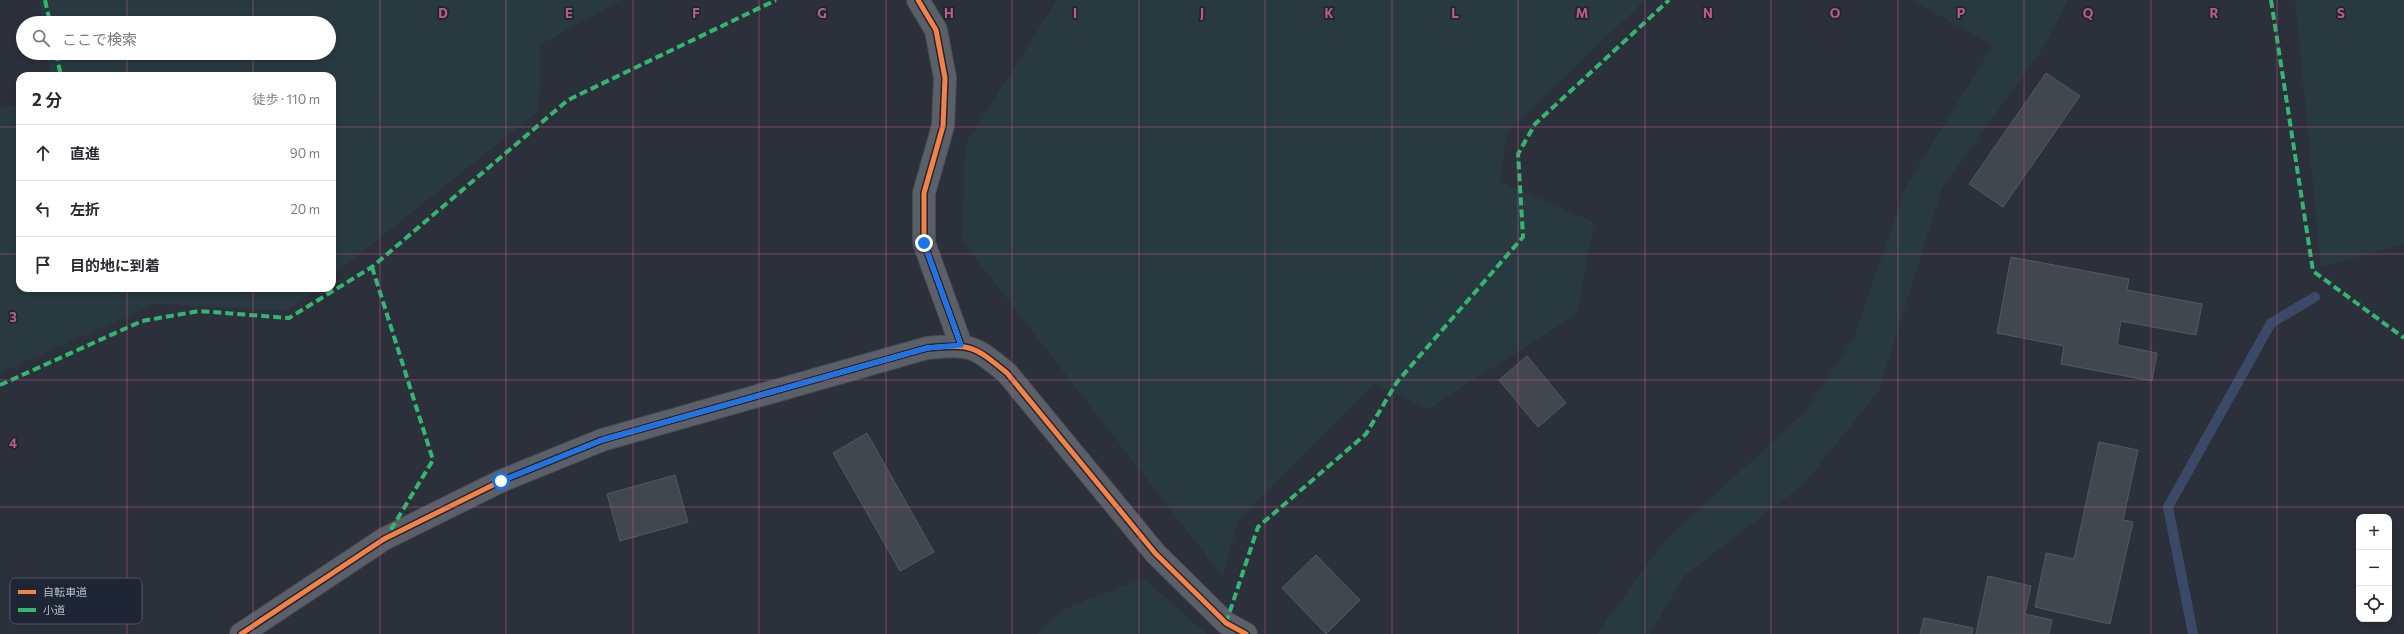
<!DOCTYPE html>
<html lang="ja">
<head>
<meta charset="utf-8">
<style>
  body { margin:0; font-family:Commissioner,"Noto Sans JP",sans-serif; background:#f2f2f3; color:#2b2b33 }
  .controls { position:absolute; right:12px; bottom:12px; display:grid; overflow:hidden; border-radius:8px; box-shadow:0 2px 6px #0003 }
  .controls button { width:36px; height:36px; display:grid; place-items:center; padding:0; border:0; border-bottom:1px solid #e1e1e2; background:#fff; color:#2b2b33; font:20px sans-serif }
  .stop { position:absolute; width:12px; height:12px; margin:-9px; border:3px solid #1a73e8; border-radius:50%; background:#fff }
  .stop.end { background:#1a73e8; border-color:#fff; box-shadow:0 1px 4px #0008 }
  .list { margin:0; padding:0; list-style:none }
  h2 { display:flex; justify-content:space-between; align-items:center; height:52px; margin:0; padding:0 16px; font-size:17px }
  h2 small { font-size:13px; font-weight:400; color:#7c7c81 }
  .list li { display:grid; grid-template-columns:26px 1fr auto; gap:12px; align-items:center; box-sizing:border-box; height:56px; padding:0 16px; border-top:1px solid #e1e1e2 }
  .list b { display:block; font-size:15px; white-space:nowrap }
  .list em { font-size:13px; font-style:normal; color:#7c7c81 }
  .icon { flex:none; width:22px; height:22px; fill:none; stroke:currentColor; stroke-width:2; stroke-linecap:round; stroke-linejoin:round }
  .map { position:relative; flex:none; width:2404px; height:634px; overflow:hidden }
  .search { position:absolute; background:#fff; box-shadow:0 2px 6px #0003; left:16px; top:16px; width:320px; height:44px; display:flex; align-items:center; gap:10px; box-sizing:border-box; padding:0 14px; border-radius:22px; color:#7c7c81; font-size:15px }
  .panel { position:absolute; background:#fff; box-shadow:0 2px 6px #0003; left:16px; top:72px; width:320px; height:220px; border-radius:12px }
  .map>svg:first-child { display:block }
  .green { fill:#283a40 }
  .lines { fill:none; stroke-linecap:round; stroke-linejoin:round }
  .stream { stroke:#3a4965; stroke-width:10 }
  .building { fill:#42474e; stroke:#535861 }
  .minor-casing { stroke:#474b52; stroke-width:24 }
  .minor { stroke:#5b5f68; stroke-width:22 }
  .quiet { stroke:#33b770; stroke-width:4; stroke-dasharray:8 4; stroke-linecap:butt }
  .cycleway-casing { stroke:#1e2635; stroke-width:8 }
  .cycleway { stroke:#f48246; stroke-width:5 }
  .route { stroke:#1a73e8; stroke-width:5 }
  .grid { fill:none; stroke:#bd5a87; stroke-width:1; stroke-opacity:0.55 }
  .key { fill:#1e2635; stroke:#4c5362; stroke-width:1 }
  .key-label { font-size:11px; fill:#b6bdca }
  .grid-label { font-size:13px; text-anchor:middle; font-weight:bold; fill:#bd5a87; stroke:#1e2635; stroke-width:3.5; stroke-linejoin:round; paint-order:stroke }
</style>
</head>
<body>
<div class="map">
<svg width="2404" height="634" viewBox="0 0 2404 634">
  <rect width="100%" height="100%" fill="#2b303a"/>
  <path class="green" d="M39 0H622L541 44 539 111 332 276V76H50L47 53H329V23H42Z
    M1057 0H1645L1507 133 1500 182 1594 222 1577 314 1428 409 1374 384 1238 521 1223 577 962 241 965 145Z
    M1911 0H2068L2041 51 1942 188 1879 391 1802 486 1684 576 1650 634H1597L1664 541 1805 412 1853 340 1905 188 1993 45Z
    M2295 0H2404V244L2321 267Z
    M20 105V288H317L288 311 155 304 0 373V108Z
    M1143 578 1207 634H1036L1064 609Z"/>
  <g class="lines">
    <path class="stream" d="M2193 634 2168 507 2271 323 2315 297"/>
  </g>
  <path class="building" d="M2046 73 2080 96 2003 207 1969 184Z
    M2011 257 2129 279 2127 290 2202 304 2196 335 2121 321 2117 345 2157 353 2152 381 2061 364 2064 346 1997 333Z
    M1527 356 1566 403 1538 427 1499 380Z
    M867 433 934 552 900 571 833 453Z
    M2099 442 2138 450 2123 520 2133 522 2110 624 2035 607 2046 553 2074 559Z
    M675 475 688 522 620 541 607 494Z
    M1316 555 1360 600 1326 634 1282 588Z
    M1988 576 2031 586 2025 614 2052 620 2049 634H1976Z
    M1924 618 1973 628 1972 634H1920Z"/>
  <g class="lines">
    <g class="minor-casing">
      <path id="minor" d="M918 0 936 30 945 78 943 126 924 193V243L961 345
        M241 634 384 539 501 481 602 440 927 348C971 344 973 345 1007 373L1155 553 1226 623 1246 634"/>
    </g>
    <use href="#minor" class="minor"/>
    <path class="quiet" d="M45 0 50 23
      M2271 0 2313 271 2404 338
      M56 53 61 76
      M372 267 433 460 387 536
      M0 385 142 321 199 311 289 318 372 267 568 100 776 0
      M1226 623 1258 527 1366 434 1397 382 1523 237 1518 154 1535 124 1669 0"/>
    <g class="cycleway-casing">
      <path id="cycleway" d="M918 0 936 30 945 78 943 126 924 193V243L961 345
        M241 634 384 539 501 481 602 440 927 348C971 344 973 345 1007 373L1155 553 1226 623 1246 634"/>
    </g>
    <use href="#cycleway" class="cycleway"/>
  </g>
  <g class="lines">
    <path class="route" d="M501 481 602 440 927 348 961 345 924 243"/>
  </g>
  <path class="grid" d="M127 0V23M253 0V23M380 0V634M506 0V634M633 0V634M759 0V634M886 0V634M1012 0V634M1139 0V634M1265 0V634M1392 0V634M1518 0V634M1645 0V634M1771 0V634M1898 0V634M2024 0V634M2151 0V634M2277 0V634M127 53V76M253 53V76M0 127H20M332 127H2404M0 254H20M332 254H2404M127 288V634M253 288V634M0 380H2404M0 507H2404"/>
  <rect x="10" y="578" width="132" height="46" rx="6" class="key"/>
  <rect x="18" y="590" width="18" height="4" fill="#f48246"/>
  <rect x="18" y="608" width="18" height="4" fill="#33b770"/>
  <g class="key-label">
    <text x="43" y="596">自転車道</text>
    <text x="43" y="614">小道</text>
  </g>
  <g class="grid-label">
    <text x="443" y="18">D</text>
    <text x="569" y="18">E</text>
    <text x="696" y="18">F</text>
    <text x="822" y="18">G</text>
    <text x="949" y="18">H</text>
    <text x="1075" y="18">I</text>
    <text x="1202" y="18">J</text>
    <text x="1329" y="18">K</text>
    <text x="1455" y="18">L</text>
    <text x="1582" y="18">M</text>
    <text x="1708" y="18">N</text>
    <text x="1835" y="18">O</text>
    <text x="1961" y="18">P</text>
    <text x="2088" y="18">Q</text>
    <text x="2214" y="18">R</text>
    <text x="2341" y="18">S</text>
    <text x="13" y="322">3</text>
    <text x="13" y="448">4</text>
  </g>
</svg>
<div class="controls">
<button>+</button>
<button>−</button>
<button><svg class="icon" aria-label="locate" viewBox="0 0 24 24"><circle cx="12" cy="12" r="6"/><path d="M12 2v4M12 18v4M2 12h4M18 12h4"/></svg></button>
</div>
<div class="stop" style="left:501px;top:481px"></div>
<div class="stop end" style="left:924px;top:243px"></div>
<div class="search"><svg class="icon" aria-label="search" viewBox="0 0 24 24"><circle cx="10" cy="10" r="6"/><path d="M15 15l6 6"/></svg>ここで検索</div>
<section class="panel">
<h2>2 分<small>徒歩 · 110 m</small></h2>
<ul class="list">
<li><svg class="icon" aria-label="ahead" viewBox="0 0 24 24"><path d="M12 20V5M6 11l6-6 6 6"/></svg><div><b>直進</b></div><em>90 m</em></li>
<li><svg class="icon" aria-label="left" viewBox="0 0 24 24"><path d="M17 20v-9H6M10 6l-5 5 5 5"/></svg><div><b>左折</b></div><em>20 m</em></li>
<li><svg class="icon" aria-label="arrive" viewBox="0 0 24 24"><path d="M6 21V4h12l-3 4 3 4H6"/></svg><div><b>目的地に到着</b></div></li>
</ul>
</section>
</div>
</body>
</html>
